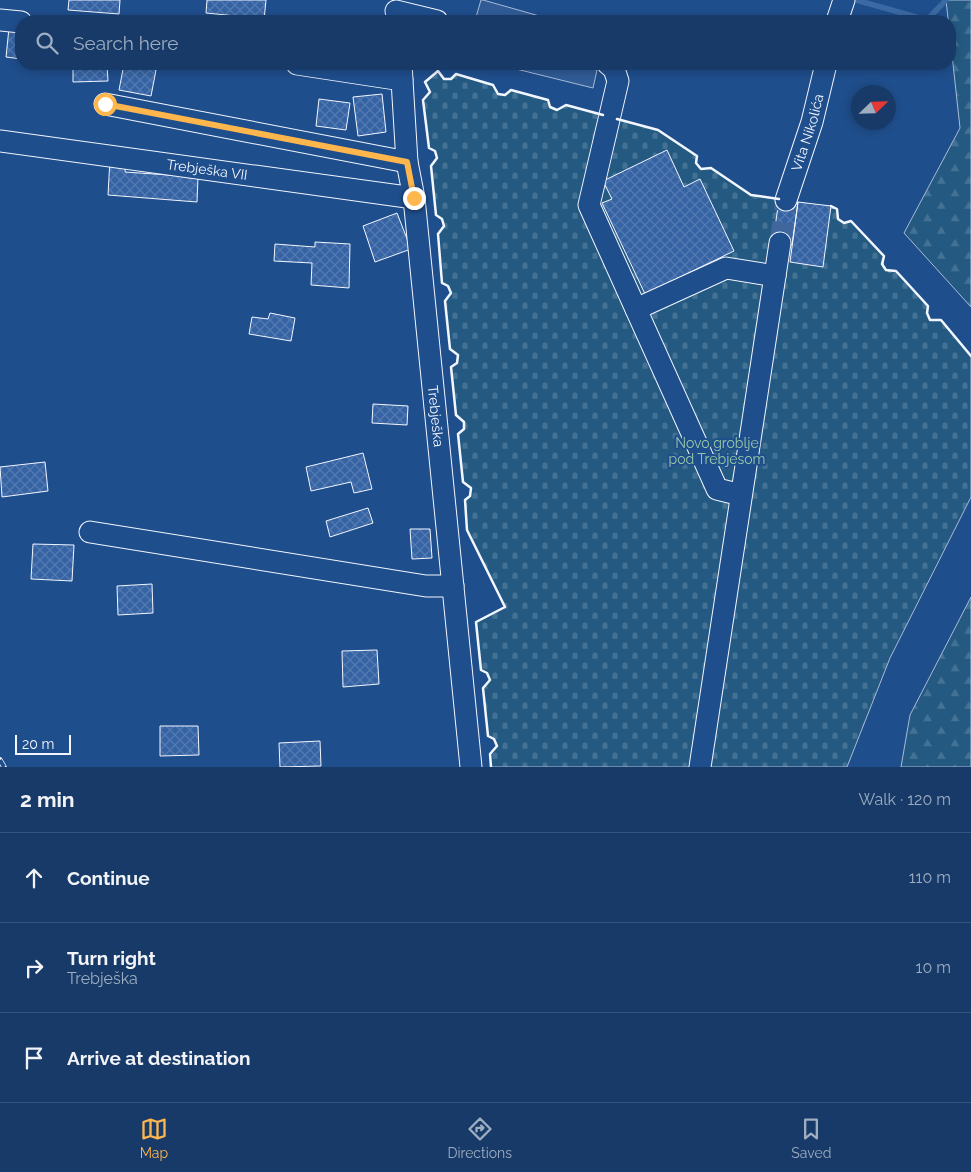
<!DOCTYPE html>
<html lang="en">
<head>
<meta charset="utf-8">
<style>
  body { margin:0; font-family:Raleway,sans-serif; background:#20416f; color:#f1f3f6 }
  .compass { position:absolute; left:851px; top:85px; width:45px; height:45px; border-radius:50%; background:#173a69; box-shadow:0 2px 8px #0003; rotate:67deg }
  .scale { position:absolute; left:15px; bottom:12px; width:56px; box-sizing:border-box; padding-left:5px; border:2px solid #f2f6ff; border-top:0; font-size:14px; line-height:18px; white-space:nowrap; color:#f2f6ff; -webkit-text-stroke:4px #1f4e8c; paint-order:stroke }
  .stop { position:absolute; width:15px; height:15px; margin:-11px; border:4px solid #ffb74d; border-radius:50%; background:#fff }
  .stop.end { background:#ffb74d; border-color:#fff; box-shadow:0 1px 5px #0008 }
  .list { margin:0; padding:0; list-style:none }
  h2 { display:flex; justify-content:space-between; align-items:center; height:65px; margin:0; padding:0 20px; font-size:21px }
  h2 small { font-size:16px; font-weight:400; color:#9eadc0 }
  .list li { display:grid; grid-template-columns:32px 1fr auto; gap:15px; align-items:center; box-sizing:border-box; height:90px; padding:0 20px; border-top:1px solid #36547d }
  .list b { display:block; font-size:19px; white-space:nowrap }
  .list p { margin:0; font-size:16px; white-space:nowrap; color:#9eadc0 }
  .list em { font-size:16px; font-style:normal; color:#9eadc0 }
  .icon { flex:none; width:28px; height:28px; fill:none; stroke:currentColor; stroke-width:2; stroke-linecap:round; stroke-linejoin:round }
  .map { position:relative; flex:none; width:971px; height:767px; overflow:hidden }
  .search { position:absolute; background:#173a69; box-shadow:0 2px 8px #0003; left:15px; right:15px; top:15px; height:55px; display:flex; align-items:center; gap:12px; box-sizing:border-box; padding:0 18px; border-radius:20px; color:#9eadc0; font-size:19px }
  .sheet { height:335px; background:#173a69 }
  nav { display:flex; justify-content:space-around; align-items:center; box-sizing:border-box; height:70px; border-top:1px solid #36547d; background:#173a69; font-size:14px; color:#9eadc0 }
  nav a { display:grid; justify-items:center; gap:2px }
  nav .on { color:#ffb74d }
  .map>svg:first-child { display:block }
  .forest { fill:url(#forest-firs); stroke:#a8bbd7 }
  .cemetery { fill:url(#cemetery-stones); stroke:#a8bbd7 }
  .parking { fill:#305b95; stroke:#a8bbd7 }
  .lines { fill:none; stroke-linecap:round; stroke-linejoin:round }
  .stream { stroke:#3b69a3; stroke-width:5.5 }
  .building { fill:url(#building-cross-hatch); stroke:#f2f6ff }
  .minor-tunnel { stroke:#3f679d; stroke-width:21; stroke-dasharray:21 11; stroke-linecap:butt }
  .minor-casing { stroke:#f2f6ff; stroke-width:23 }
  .minor { stroke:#1f4e8c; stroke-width:21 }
  .rail-casing { stroke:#f2f6ff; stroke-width:5.5 }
  .rail { stroke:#1f4e8c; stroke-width:4; stroke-dasharray:11; stroke-linecap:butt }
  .wall { stroke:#f2f6ff; stroke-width:2.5 }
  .route { stroke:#ffb74d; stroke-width:6 }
  .labels { text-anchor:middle; stroke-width:4; stroke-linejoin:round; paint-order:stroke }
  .street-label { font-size:14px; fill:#f2f6ff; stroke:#1f4e8c }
  .park-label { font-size:14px; fill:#97c8a6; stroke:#1f4e8c }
</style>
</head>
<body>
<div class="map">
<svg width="971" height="767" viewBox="0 0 971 767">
  <defs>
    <pattern id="forest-firs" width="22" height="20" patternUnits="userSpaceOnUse" patternTransform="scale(1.25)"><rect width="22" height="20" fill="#245a82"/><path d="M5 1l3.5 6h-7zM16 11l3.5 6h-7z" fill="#447295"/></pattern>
    <pattern id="cemetery-stones" width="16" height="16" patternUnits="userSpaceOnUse" patternTransform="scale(1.25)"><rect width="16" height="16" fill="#245a82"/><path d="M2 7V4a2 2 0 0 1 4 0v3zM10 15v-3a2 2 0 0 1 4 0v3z" fill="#447295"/></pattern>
    <pattern id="building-cross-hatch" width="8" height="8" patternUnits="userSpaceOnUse" patternTransform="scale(1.25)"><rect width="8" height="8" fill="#3563a3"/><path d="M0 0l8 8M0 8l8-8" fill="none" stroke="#537ab1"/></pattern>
  </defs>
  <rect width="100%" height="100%" fill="#1f4e8c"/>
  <path class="forest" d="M946 0H971V307L904 233 960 128Z
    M971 597V767H901L910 715Z"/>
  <path class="cemetery" d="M438 71 444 79H451L456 74 493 85 498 94 505 95 511 90 548 100 550 106 557 110 566 105 658 130 697 156 696 163 701 169 711 168 751 195 837 209 838 219 844 223 851 221 884 256 883 267 889 272 896 271 928 306 927 313 930 320H941L971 356V497L890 658 847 767H491L490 754 497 746 494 739 488 736 483 688 490 680 487 673 481 670 476 622 505 607 467 530 465 500 470 496 471 488 463 482 458 434 464 429V422L456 415 451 367 457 363 458 355 450 349 445 301 451 293 448 286 442 283 438 234 444 226 442 219 436 215 431 166 437 158 435 151 429 148 423 100 430 92 425 82Z"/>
  <path class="parking" d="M481 0H483L557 21H492L476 17Z
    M496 64H572L597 70 593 88Z"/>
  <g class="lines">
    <path class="stream" d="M856 0 927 20 946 0"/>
  </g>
  <path class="building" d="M69 0H120L119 14 68 10Z
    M207 0H266L264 20 279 21H255L256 18 206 13Z
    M9 28 21 30V59L6 57Z
    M73 64H107L108 81 73 82Z
    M124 64 156 70 151 96 119 90Z
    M382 94 386 132 358 136 353 97Z
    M319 99 350 103 346 130 316 126Z
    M667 150 684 187 700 179 734 251 645 294 602 203 612 199 603 181Z
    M110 159 126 160 125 172 198 177 197 202 108 195Z
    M779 199 798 202 792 245 773 242Z
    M798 202 831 206 823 267 790 262Z
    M397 213 411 249 375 262 363 226Z
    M315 242 350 244 349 288 311 285 312 263 274 261 275 244 315 247Z
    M270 313 295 318 291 341 249 334 252 317 268 319Z
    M373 404 408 406 407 425 372 423Z
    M363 453 372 489 354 493 351 482 311 491 306 467Z
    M45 462 48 491 2 497 0 467Z
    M368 508 373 523 330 537 326 521Z
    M410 529H430L432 558 412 559Z
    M33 544 74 545 72 581 31 579Z
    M152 584 153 613 118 615 117 586Z
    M377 650 379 684 343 687 342 651Z
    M160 726H198L199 755 160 756Z
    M320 741 321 766 280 767 279 743Z"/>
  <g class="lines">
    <path class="minor-tunnel" d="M780 243 786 200"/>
    <g class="minor-casing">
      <g id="minor">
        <path d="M396 11 437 21"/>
        <path d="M0 20 21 22"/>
        <path d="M837 21 844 0"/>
        <path d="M297 64 402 80"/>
        <path id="s1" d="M401 64 407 162 414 198 471 767"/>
        <path d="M608 64 614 69 618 81 589 205 717 489 741 495"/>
        <path d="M105 104 407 162"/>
        <path id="s2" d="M0 141 414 198"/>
        <path id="s3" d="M786 200 812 122 826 64"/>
        <path d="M636 309 726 268 775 276"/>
        <path d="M90 532 426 586H453"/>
        <path d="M700 767 780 243"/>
      </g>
    </g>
    <use href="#minor" class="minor"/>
    <g class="rail-casing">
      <path id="rail" d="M0 760 4 767"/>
    </g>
    <use href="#rail" class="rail"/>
    <path class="wall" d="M617 119 658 130 697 156 696 163 701 169 711 168 751 195 779 199
      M831 206 837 209 838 219 844 223 851 221 884 256 882 264 886 270 896 271 928 306 927 313 930 320H941L971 356
      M491 767 490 754 497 746 494 739 488 736 483 688 490 680 487 673 481 670 476 622 505 607 467 530 465 500 470 496 471 488 463 482 458 434 464 429V422L456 415 451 367 457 363 458 355 450 349 445 301 451 293 448 286 442 283 438 234 444 226 442 219 436 215 431 166 437 158 435 151 429 148 423 100 430 92 425 82 438 71 444 79H451L456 74 493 85 498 94 505 95 511 90 548 100 550 107 557 110 566 105 603 115"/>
  </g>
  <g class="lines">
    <path class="route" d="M105 104 407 162 414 198"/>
  </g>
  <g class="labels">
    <g class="street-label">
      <text dy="5" stroke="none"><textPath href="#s3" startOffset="71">Vita Nikolića</textPath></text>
      <text dy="5" stroke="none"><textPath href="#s2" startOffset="209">Trebješka VII</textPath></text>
      <text dy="5" stroke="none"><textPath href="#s1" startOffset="354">Trebješka</textPath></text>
    </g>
    <g class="park-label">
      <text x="717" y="448">Novo groblje<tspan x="717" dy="16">pod Trebjesom</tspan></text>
    </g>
  </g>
</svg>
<svg class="compass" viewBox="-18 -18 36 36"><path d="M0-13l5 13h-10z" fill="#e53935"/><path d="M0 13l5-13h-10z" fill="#9eadc0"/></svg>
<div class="scale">20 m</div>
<div class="stop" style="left:105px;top:104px"></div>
<div class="stop end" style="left:414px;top:198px"></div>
<div class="search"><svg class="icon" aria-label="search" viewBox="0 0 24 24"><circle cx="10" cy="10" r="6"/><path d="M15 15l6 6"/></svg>Search here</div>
</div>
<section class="sheet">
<h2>2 min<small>Walk · 120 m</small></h2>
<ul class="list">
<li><svg class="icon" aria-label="ahead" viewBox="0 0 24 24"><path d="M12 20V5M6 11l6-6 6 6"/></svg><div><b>Continue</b></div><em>110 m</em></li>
<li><svg class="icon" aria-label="right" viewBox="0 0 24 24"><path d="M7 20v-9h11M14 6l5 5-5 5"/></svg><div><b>Turn right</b><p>Trebješka</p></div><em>10 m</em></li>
<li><svg class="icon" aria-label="arrive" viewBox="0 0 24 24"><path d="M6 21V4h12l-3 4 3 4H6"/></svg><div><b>Arrive at destination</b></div></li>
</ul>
</section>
<nav>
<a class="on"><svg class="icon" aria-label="map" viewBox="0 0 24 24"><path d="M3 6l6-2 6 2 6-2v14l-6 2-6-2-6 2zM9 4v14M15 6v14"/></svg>Map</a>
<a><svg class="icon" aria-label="directions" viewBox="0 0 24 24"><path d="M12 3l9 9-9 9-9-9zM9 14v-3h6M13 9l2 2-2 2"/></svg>Directions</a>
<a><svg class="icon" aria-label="saved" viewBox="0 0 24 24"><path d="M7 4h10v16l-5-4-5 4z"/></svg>Saved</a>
</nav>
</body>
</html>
